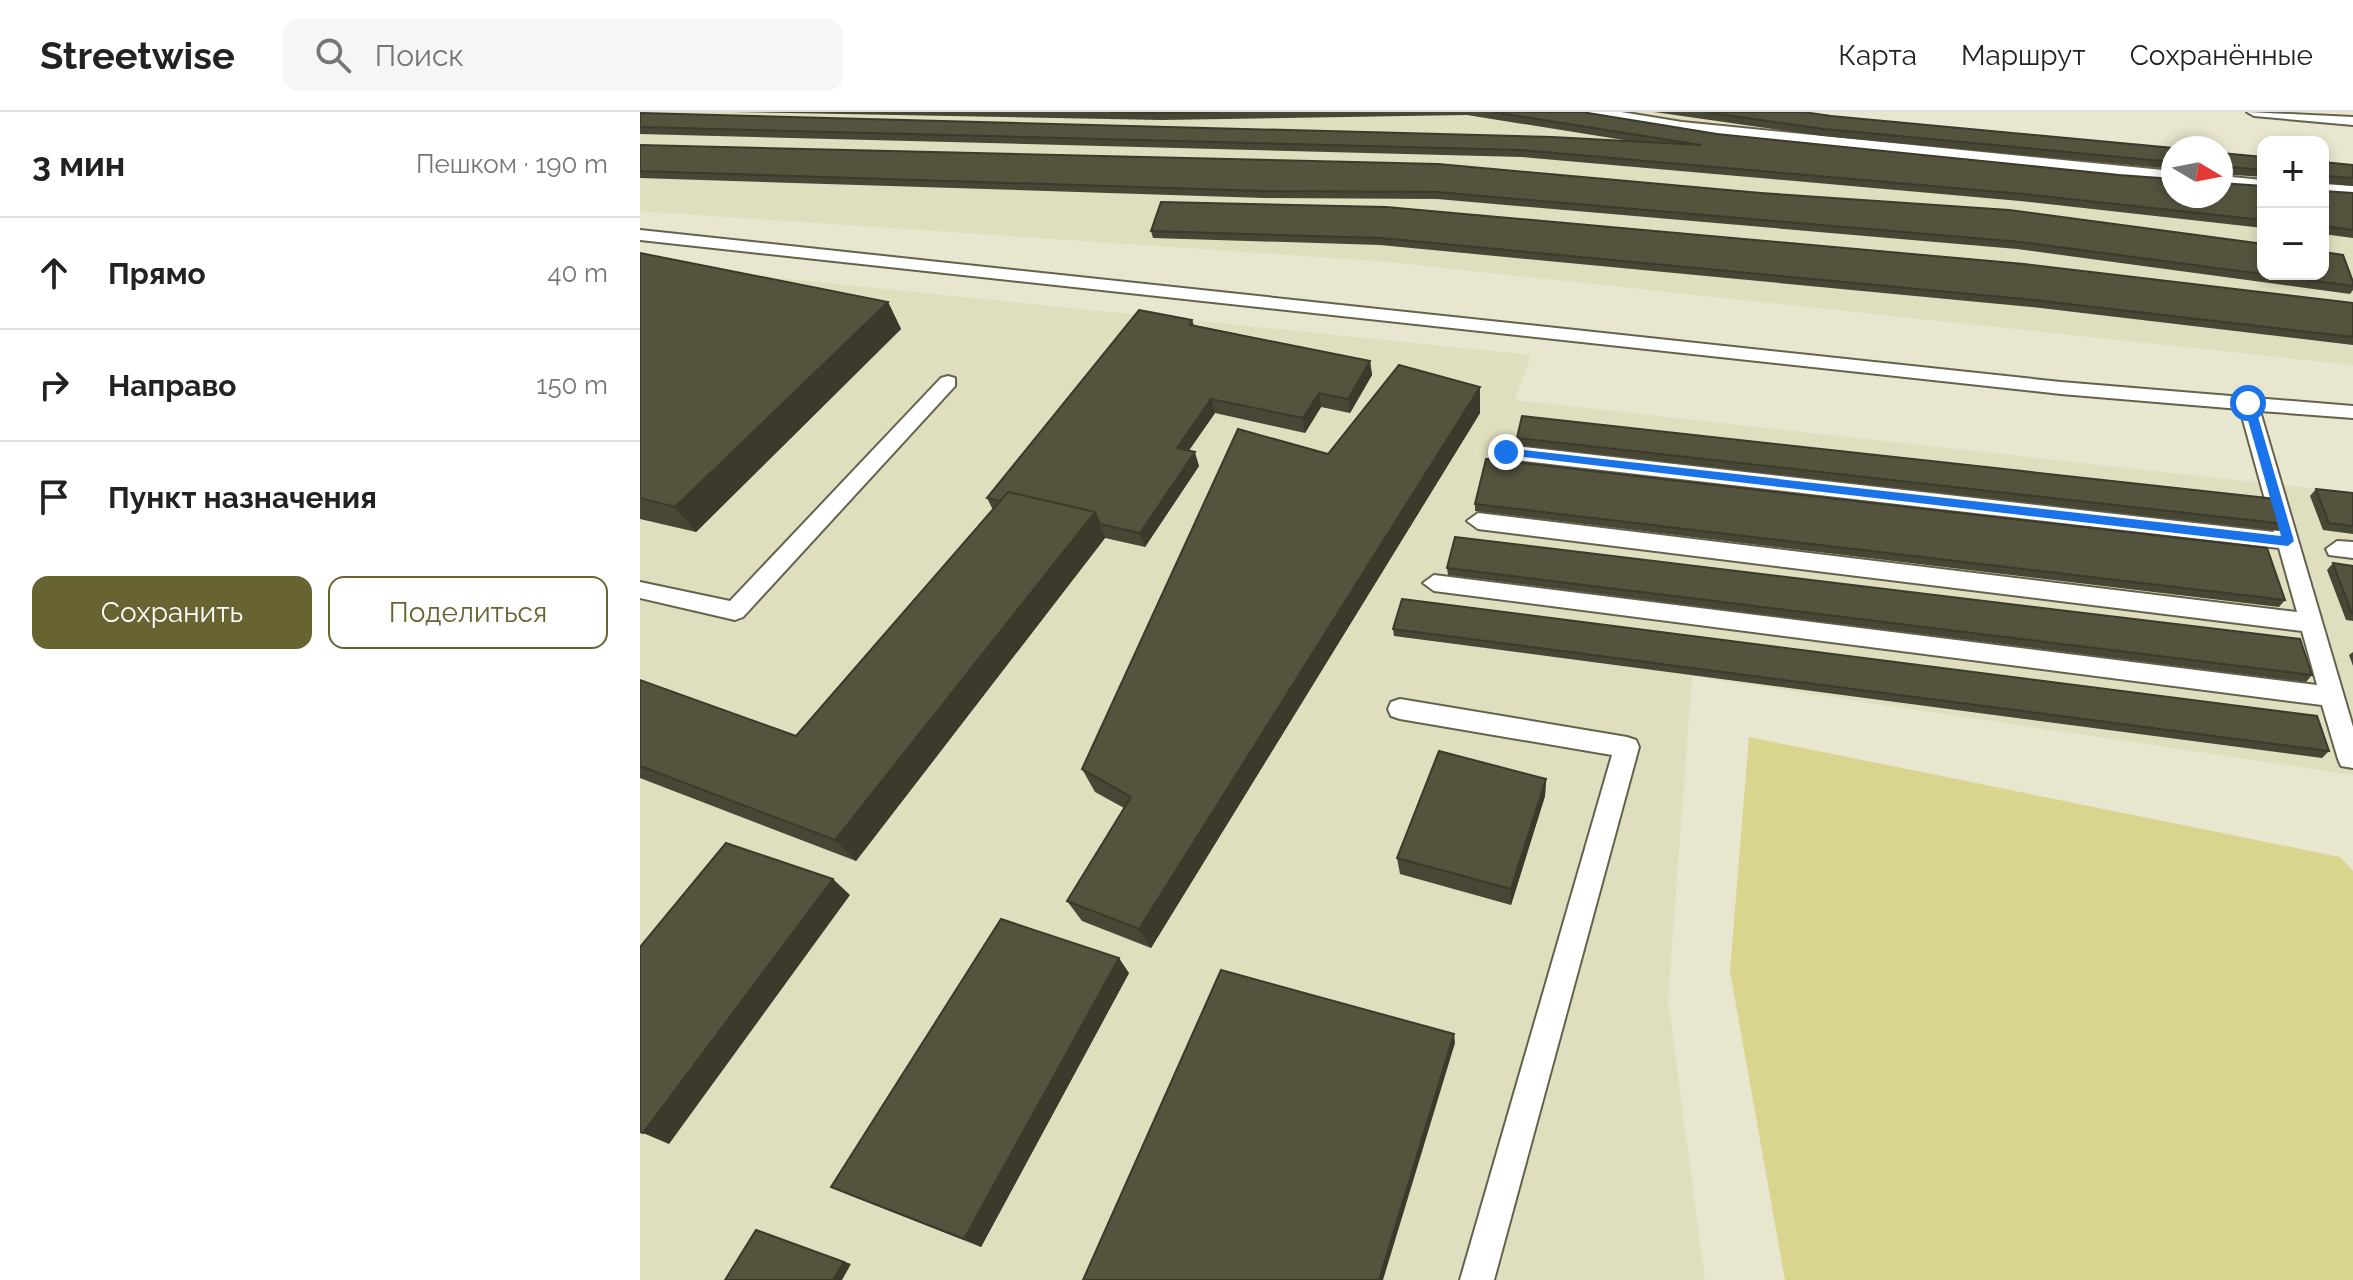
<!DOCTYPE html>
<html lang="ru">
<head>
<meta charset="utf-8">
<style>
  body { margin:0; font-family:Raleway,sans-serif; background:#f6f6f6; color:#222 }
  .controls { position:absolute; right:24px; top:24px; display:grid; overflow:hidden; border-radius:16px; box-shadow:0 4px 12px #0003 }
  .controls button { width:72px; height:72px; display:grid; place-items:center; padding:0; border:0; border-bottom:2px solid #e0e0e0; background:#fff; color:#222; font:40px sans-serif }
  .compass { position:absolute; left:1521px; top:24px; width:72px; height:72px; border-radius:50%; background:#fff; box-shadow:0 4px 12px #0003; rotate:100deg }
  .stop { position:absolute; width:24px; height:24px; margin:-18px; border:6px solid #1a73e8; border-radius:50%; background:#fff }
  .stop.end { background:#1a73e8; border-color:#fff; box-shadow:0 2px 8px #0008 }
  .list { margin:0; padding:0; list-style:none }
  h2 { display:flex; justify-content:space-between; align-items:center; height:104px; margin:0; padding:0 32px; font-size:34px }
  h2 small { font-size:26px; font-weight:400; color:#767676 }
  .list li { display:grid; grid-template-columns:52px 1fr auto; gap:24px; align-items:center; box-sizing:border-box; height:112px; padding:0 32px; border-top:2px solid #e0e0e0 }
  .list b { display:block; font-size:30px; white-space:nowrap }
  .list em { font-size:26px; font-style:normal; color:#767676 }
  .actions { display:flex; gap:16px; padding:24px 32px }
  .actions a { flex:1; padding:18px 0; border:2px solid #686431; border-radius:16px; text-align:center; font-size:28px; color:#686431 }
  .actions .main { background:#686431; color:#fff }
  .icon { flex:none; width:44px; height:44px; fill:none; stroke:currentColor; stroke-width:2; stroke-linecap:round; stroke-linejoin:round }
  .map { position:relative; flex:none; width:1713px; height:1168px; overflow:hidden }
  header { display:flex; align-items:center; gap:48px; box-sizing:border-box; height:112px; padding:0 40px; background:#fff; border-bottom:2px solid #e0e0e0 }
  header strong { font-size:38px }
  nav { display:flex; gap:44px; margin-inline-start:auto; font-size:28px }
  .search { width:560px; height:72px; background:#f6f6f6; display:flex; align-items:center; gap:20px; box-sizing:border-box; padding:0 28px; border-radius:16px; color:#767676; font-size:30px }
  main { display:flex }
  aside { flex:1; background:#fff }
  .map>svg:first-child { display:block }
  .built { fill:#dfdebe }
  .green { fill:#d9d48e }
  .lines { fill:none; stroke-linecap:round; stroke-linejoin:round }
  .lane-casing { stroke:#64624d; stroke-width:4 }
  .lane { fill:#fff; fill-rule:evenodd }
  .wall { fill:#484735 }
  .shaded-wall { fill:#3b3a2b }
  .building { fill:#54533e; stroke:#3b3a2b; stroke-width:2 }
  .route { fill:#1a73e8 }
</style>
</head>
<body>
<header>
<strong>Streetwise</strong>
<div class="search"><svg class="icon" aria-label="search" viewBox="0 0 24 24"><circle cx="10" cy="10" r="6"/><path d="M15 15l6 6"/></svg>Поиск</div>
<nav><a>Карта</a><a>Маршрут</a><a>Сохранённые</a></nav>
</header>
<main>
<aside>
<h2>3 мин<small>Пешком · 190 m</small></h2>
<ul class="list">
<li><svg class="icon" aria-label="ahead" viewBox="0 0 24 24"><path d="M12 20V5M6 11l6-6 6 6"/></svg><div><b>Прямо</b></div><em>40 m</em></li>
<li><svg class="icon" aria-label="right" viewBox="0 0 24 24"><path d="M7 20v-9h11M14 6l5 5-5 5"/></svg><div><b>Направо</b></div><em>150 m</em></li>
<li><svg class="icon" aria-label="arrive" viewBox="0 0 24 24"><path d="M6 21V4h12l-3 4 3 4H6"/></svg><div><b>Пункт назначения</b></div></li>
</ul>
<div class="actions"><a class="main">Сохранить</a><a>Поделиться</a></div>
</aside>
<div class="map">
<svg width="1713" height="1168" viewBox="0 0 1713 1168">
  <rect width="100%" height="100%" fill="#e8e6ce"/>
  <path class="built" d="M0 0H1143L1533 38V84H1581V43L1623 47V162H1683V53L1713 56V253L738 149 0 99Z
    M0 152 891 243 875 288 1713 381V663L1052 564 1028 888 1065 1168H0Z"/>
  <path class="green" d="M1109 625 1700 745 1713 759V1168H1145L1090 859Z"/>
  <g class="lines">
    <g class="lane-casing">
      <path id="lane" d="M945 0H981L1042 10 1533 59V69L1042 18 952 4Z
        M1607 0 1713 5V13L1614 4Z
        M1581 64 1623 68V78L1581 74Z
        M1683 72 1713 74V84L1683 82Z
        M0 118 1421 270 1713 294V306L1620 299 1713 615V656L1701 654 1698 647 1682 593 794 479 783 471 794 463 1677 573 1662 519 838 417 827 409 838 401 1657 500 1639 436 866 347 856 340 866 333 1634 420 1600 297 1421 282 0 128Z
        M308 264 315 266V274L103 505 95 508 0 486V470L90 489 301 266Z
        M1697 429 1713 430V446L1689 443 1686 437Z
        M760 587 987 625 996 628 999 635 854 1168H820L972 643 760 607 751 604 748 597 751 590Z"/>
    </g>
    <use href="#lane" class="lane"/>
  </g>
  <path class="wall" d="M92 0H942L1077 22 1479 63 1623 74V116L1380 89 882 45 0 22V1L990 29 827 3 521 8Z
    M1014 0H1163L1191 4 1533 36V57L1183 24Z
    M0 33 798 52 1713 170V178L1710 182 1377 137 797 87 624 86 0 66Z
    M1581 41 1623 45V65L1581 62Z
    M1683 50 1713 53V74L1683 71Z
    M1683 79 1713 81V126L1683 122Z
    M521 90 1713 191V233L1391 195 740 133 513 126 511 119Z
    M0 141 248 190 261 217 56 420 0 407Z
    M552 208 554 213 730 249 732 263 710 301 681 295 665 321 575 301 549 338 559 354 505 435 465 426 216 749 0 666V568L156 624 353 398 347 386Z
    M840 275V301L511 836 442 809 427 789 484 696 455 680 442 657Z
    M877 326 1645 412 1639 419 877 333Z
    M1676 377 1713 381V422L1683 418 1670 384Z
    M835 392 1645 488 1639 495 835 399Z
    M1693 451 1713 454V509L1706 508 1687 458Z
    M807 456 1672 563 1666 570 808 463Z
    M753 517 1689 639 1682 646 754 524Z
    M1713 540V554L1709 543Z
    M906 667 905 684 871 793 760 762 757 746Z
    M489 861 341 1135 212 1084 191 1075Z"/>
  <path class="shaded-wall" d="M248 190 261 217 56 420 35 395Z
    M730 249 732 263 710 301 708 287Z
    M840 275V301L511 836 499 817Z
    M679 281 681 295 665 321 663 306Z
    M571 287 575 301 541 350 537 336Z
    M555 340 559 354 505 435 500 421Z
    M455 400 465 426 216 749 195 728Z
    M906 667 905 684 871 793V777Z
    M193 767 210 783 29 1032 3 1021Z
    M479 846 489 861 341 1135 324 1127Z
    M814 922 815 931 743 1168H739Z
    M116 1118 211 1152 202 1168H193Z"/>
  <path class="building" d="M470 0H577L519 1Z
    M852 0H942L1077 22 1479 63 1533 67V84H1581V71L1623 74V108L1383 82 882 38 0 15V1L912 25 1061 33Z
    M1064 0H1163L1191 4 1533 36V50L1184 17Z
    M0 33 798 52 1121 81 1369 98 1623 132V162H1683V140L1703 143 1713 170V174L1380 130 797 80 623 79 0 59Z
    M1581 41 1623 45V58L1581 54Z
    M1683 50 1713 53V66L1683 64Z
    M1683 79 1713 81V118L1683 114Z
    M521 90 746 95 1384 152 1713 191V225L1394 188 740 126 511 119Z
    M0 141 248 190 35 395 0 386Z
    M499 198 552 208 550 213 730 249 708 287 679 281 663 306 571 287 537 336 555 340 500 421 460 412 455 400 368 380 360 389 347 386Z
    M759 253 840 275 499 817 427 789 491 685 442 657 598 317 688 342Z
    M882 304 1636 387 1645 412 877 326Z
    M846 347 1627 436 1645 488 835 392Z
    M1676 377 1713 381V414L1689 411Z
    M368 380 455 400 195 728 0 654V568L156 624Z
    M815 425 1660 527 1672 563 807 456Z
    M1693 451 1713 454V502H1712Z
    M762 487 1677 604 1689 639 753 517Z
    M799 639 906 667 871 777 757 746Z
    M86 731 193 767 3 1021 0 1020V835Z
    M361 807 479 846 324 1127 191 1075Z
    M581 858 814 922 739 1168H443Z
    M116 1118 204 1150 193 1168H85Z"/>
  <path class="route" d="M1608 288 1614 291 1654 429 1648 434 866 343 860 340 866 336 1641 424 1603 291Z"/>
</svg>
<div class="controls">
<button>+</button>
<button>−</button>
</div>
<svg class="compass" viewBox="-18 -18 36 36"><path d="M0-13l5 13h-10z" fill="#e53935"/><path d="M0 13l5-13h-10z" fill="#767676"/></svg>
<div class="stop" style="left:1608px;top:291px"></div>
<div class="stop end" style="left:866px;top:340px"></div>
</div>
</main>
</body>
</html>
